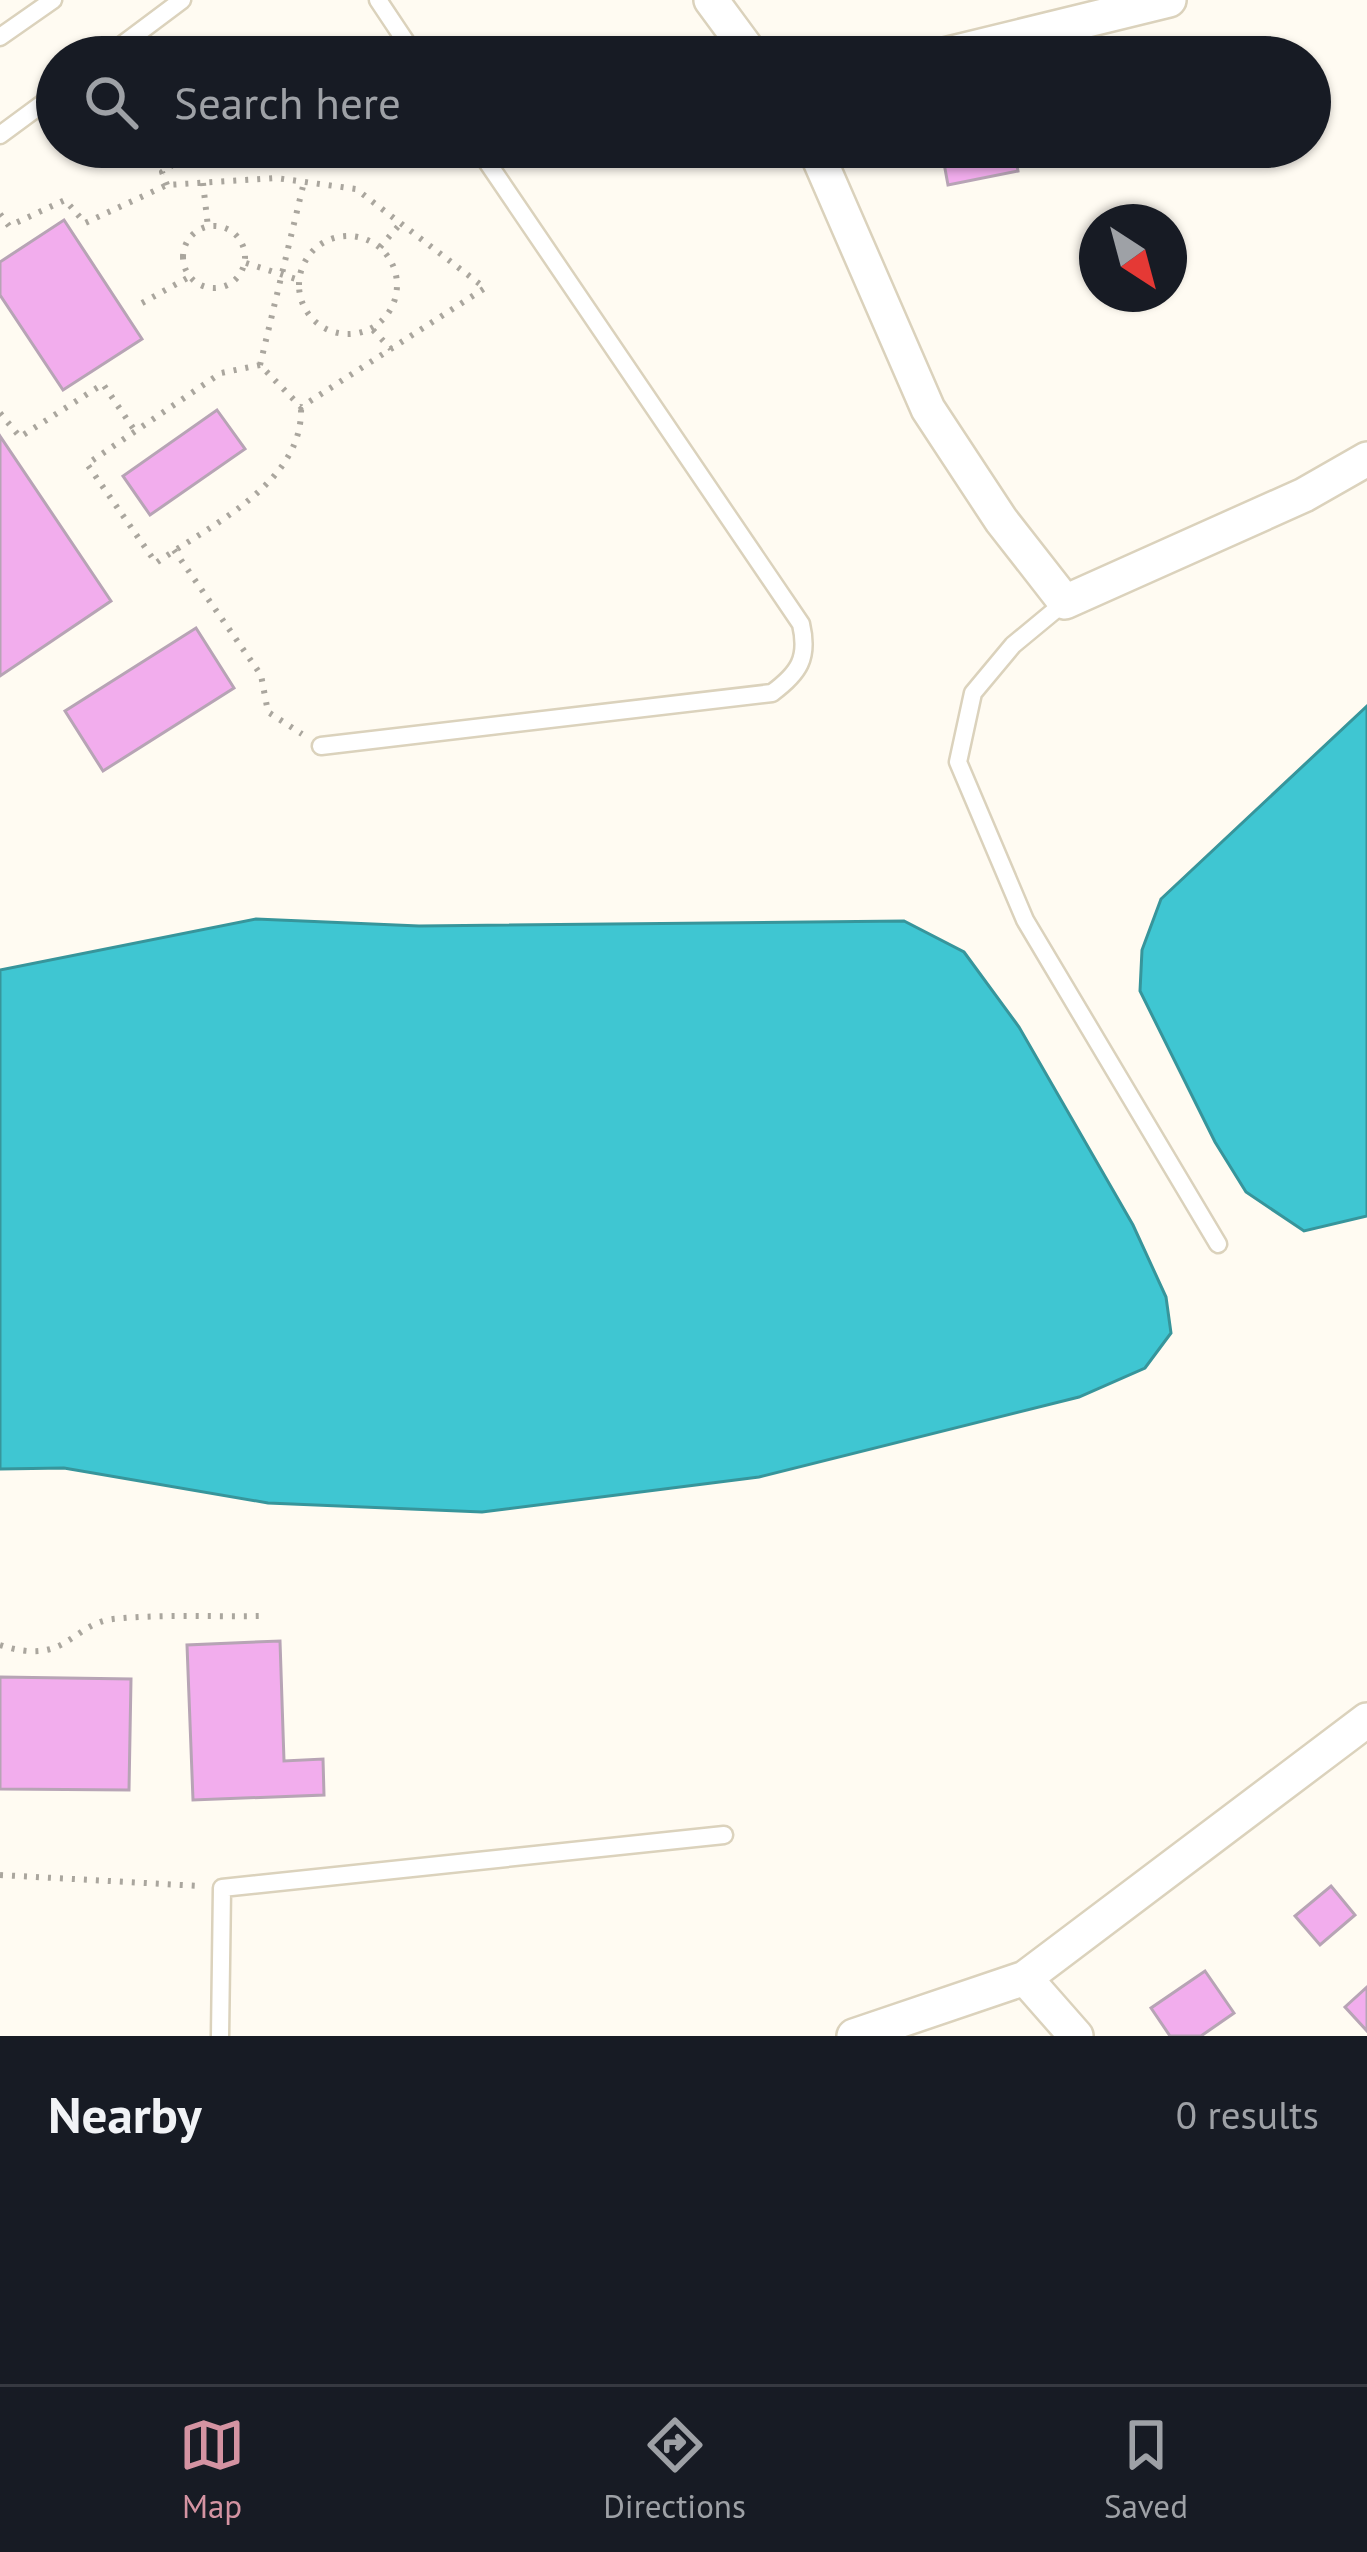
<!DOCTYPE html>
<html lang="en">
<head>
<meta charset="utf-8">
<style>
  body { margin:0; font-family:"PT Sans",sans-serif; background:#242831; color:#f1f3f6 }
  .compass { position:absolute; left:1079px; top:204px; width:108px; height:108px; border-radius:50%; background:#171b24; box-shadow:0 3px 9px #0004; rotate:144deg }
  .list { margin:0; padding:0; list-style:none }
  h2 { display:flex; justify-content:space-between; align-items:center; height:156px; margin:0; padding:0 48px; font-size:51px }
  h2 small { font-size:39px; font-weight:400; color:#9ea1a6 }
  .icon { flex:none; width:66px; height:66px; fill:none; stroke:currentColor; stroke-width:2; stroke-linecap:round; stroke-linejoin:round }
  .map { position:relative; flex:none; width:1367px; height:2036px; overflow:hidden }
  .search { position:absolute; background:#171b24; box-shadow:0 3px 9px #0004; left:36px; right:36px; top:36px; height:132px; display:flex; align-items:center; gap:30px; box-sizing:border-box; padding:0 42px; border-radius:66px; color:#9ea1a6; font-size:45px }
  .sheet { height:348px; background:#171b24 }
  nav { display:flex; justify-content:space-around; align-items:center; box-sizing:border-box; height:168px; border-top:3px solid #363941; background:#171b24; font-size:33px; color:#9ea1a6 }
  nav a { display:grid; justify-items:center; gap:6px }
  nav .on { color:#d493a2 }
  .map>svg:first-child { display:block }
  .water { fill:#3fc6d2; stroke:#37959b; stroke-width:3 }
  .building { fill:#f2aded; stroke:#b7a4b5; stroke-width:3 }
  .lines { fill:none; stroke-linecap:round; stroke-linejoin:round }
  .lane-casing { stroke:#dbd2bc; stroke-width:21 }
  .street-casing { stroke:#dbd2bc; stroke-width:38 }
  .path { stroke:#aaa69e; stroke-width:6; stroke-dasharray:3 9; stroke-linecap:butt }
  .lane { stroke:#fff; stroke-width:16 }
  .street { stroke:#fff; stroke-width:33 }
</style>
</head>
<body>
<div class="map">
<svg width="1367" height="2036" viewBox="0 0 1367 2036">
  <rect width="100%" height="100%" fill="#fffbf2"/>
  <path class="water" d="M1367 706V1216L1304 1231 1246 1192 1215 1142 1140 991 1142 950 1161 899Z
    M256 919 419 926 904 921 964 952 1019 1027 1133 1225 1166 1297 1171 1333 1145 1368 1079 1397 759 1477 482 1512 268 1503 64 1468 0 1469V970Z"/>
  <path class="building" d="M941 147H1014L1018 171 948 185Z
    M1090 147H1145L1146 152 1095 166Z
    M64 220 142 339 63 390 0 295V262Z
    M217 410 245 449 150 515 123 476Z
    M0 436 111 601 0 676Z
    M196 628 234 688 103 771 65 711Z
    M280 1641 284 1761 323 1759 324 1795 193 1800 187 1645Z
    M0 1677 131 1679 129 1790 0 1789Z
    M1331 1886 1355 1915 1320 1945 1295 1916Z
    M1205 1971 1234 2013 1201 2036H1170L1151 2008Z
    M1367 1987V2031L1345 2007Z"/>
  <g class="lines">
    <g class="lane-casing">
      <path id="lane" d="M378 0 416 57
        M0 37 53 0
        M106 57 182 0
        M0 135 57 93
        M1065 602 1013 645 973 693 958 762 1025 920 1218 1244
        M321 746 772 693C799 673 809 658 801 624L477 147
        M220 2036 222 1888 724 1835"/>
    </g>
    <g class="street-casing">
      <path id="street" d="M711 0 753 57
        M936 57 1169 0
        M814 147 928 409 1001 520 1065 602 1304 495 1367 459
        M1025 1978 1076 2036
        M854 2036 1025 1978 1367 1720"/>
    </g>
    <path class="path" d="M337 57 353 47
      M203 183 208 227
      M167 185 162 172 200 147
      M0 214 9 226 65 200 85 223 167 185 276 178 356 189 485 288 301 407 260 365 304 182
      M183 257a31 31 0 1 1 62 0a31 31 0 1 1-62 0Z
      M299 285a49 49 0 1 1 98 0a49 49 0 1 1-98 0Z
      M380 247 401 223
      M246 263 299 280
      M142 303 191 276
      M373 330 391 349
      M260 365 221 373 87 464 156 563C210 525 304 483 301 407
      M0 413 20 437 103 384 135 431
      M174 550 261 675 268 712 302 734
      M0 1645C67 1667 71 1624 113 1619 162 1614 214 1617 263 1616
      M0 1875 200 1886"/>
    <use href="#lane" class="lane"/>
    <use href="#street" class="street"/>
  </g>
</svg>
<svg class="compass" viewBox="-18 -18 36 36"><path d="M0-13l5 13h-10z" fill="#e53935"/><path d="M0 13l5-13h-10z" fill="#9ea1a6"/></svg>
<div class="search"><svg class="icon" aria-label="search" viewBox="0 0 24 24"><circle cx="10" cy="10" r="6"/><path d="M15 15l6 6"/></svg>Search here</div>
</div>
<section class="sheet">
<h2>Nearby<small>0 results</small></h2>
<ul class="list">
</ul>
</section>
<nav>
<a class="on"><svg class="icon" aria-label="map" viewBox="0 0 24 24"><path d="M3 6l6-2 6 2 6-2v14l-6 2-6-2-6 2zM9 4v14M15 6v14"/></svg>Map</a>
<a><svg class="icon" aria-label="directions" viewBox="0 0 24 24"><path d="M12 3l9 9-9 9-9-9zM9 14v-3h6M13 9l2 2-2 2"/></svg>Directions</a>
<a><svg class="icon" aria-label="saved" viewBox="0 0 24 24"><path d="M7 4h10v16l-5-4-5 4z"/></svg>Saved</a>
</nav>
</body>
</html>
